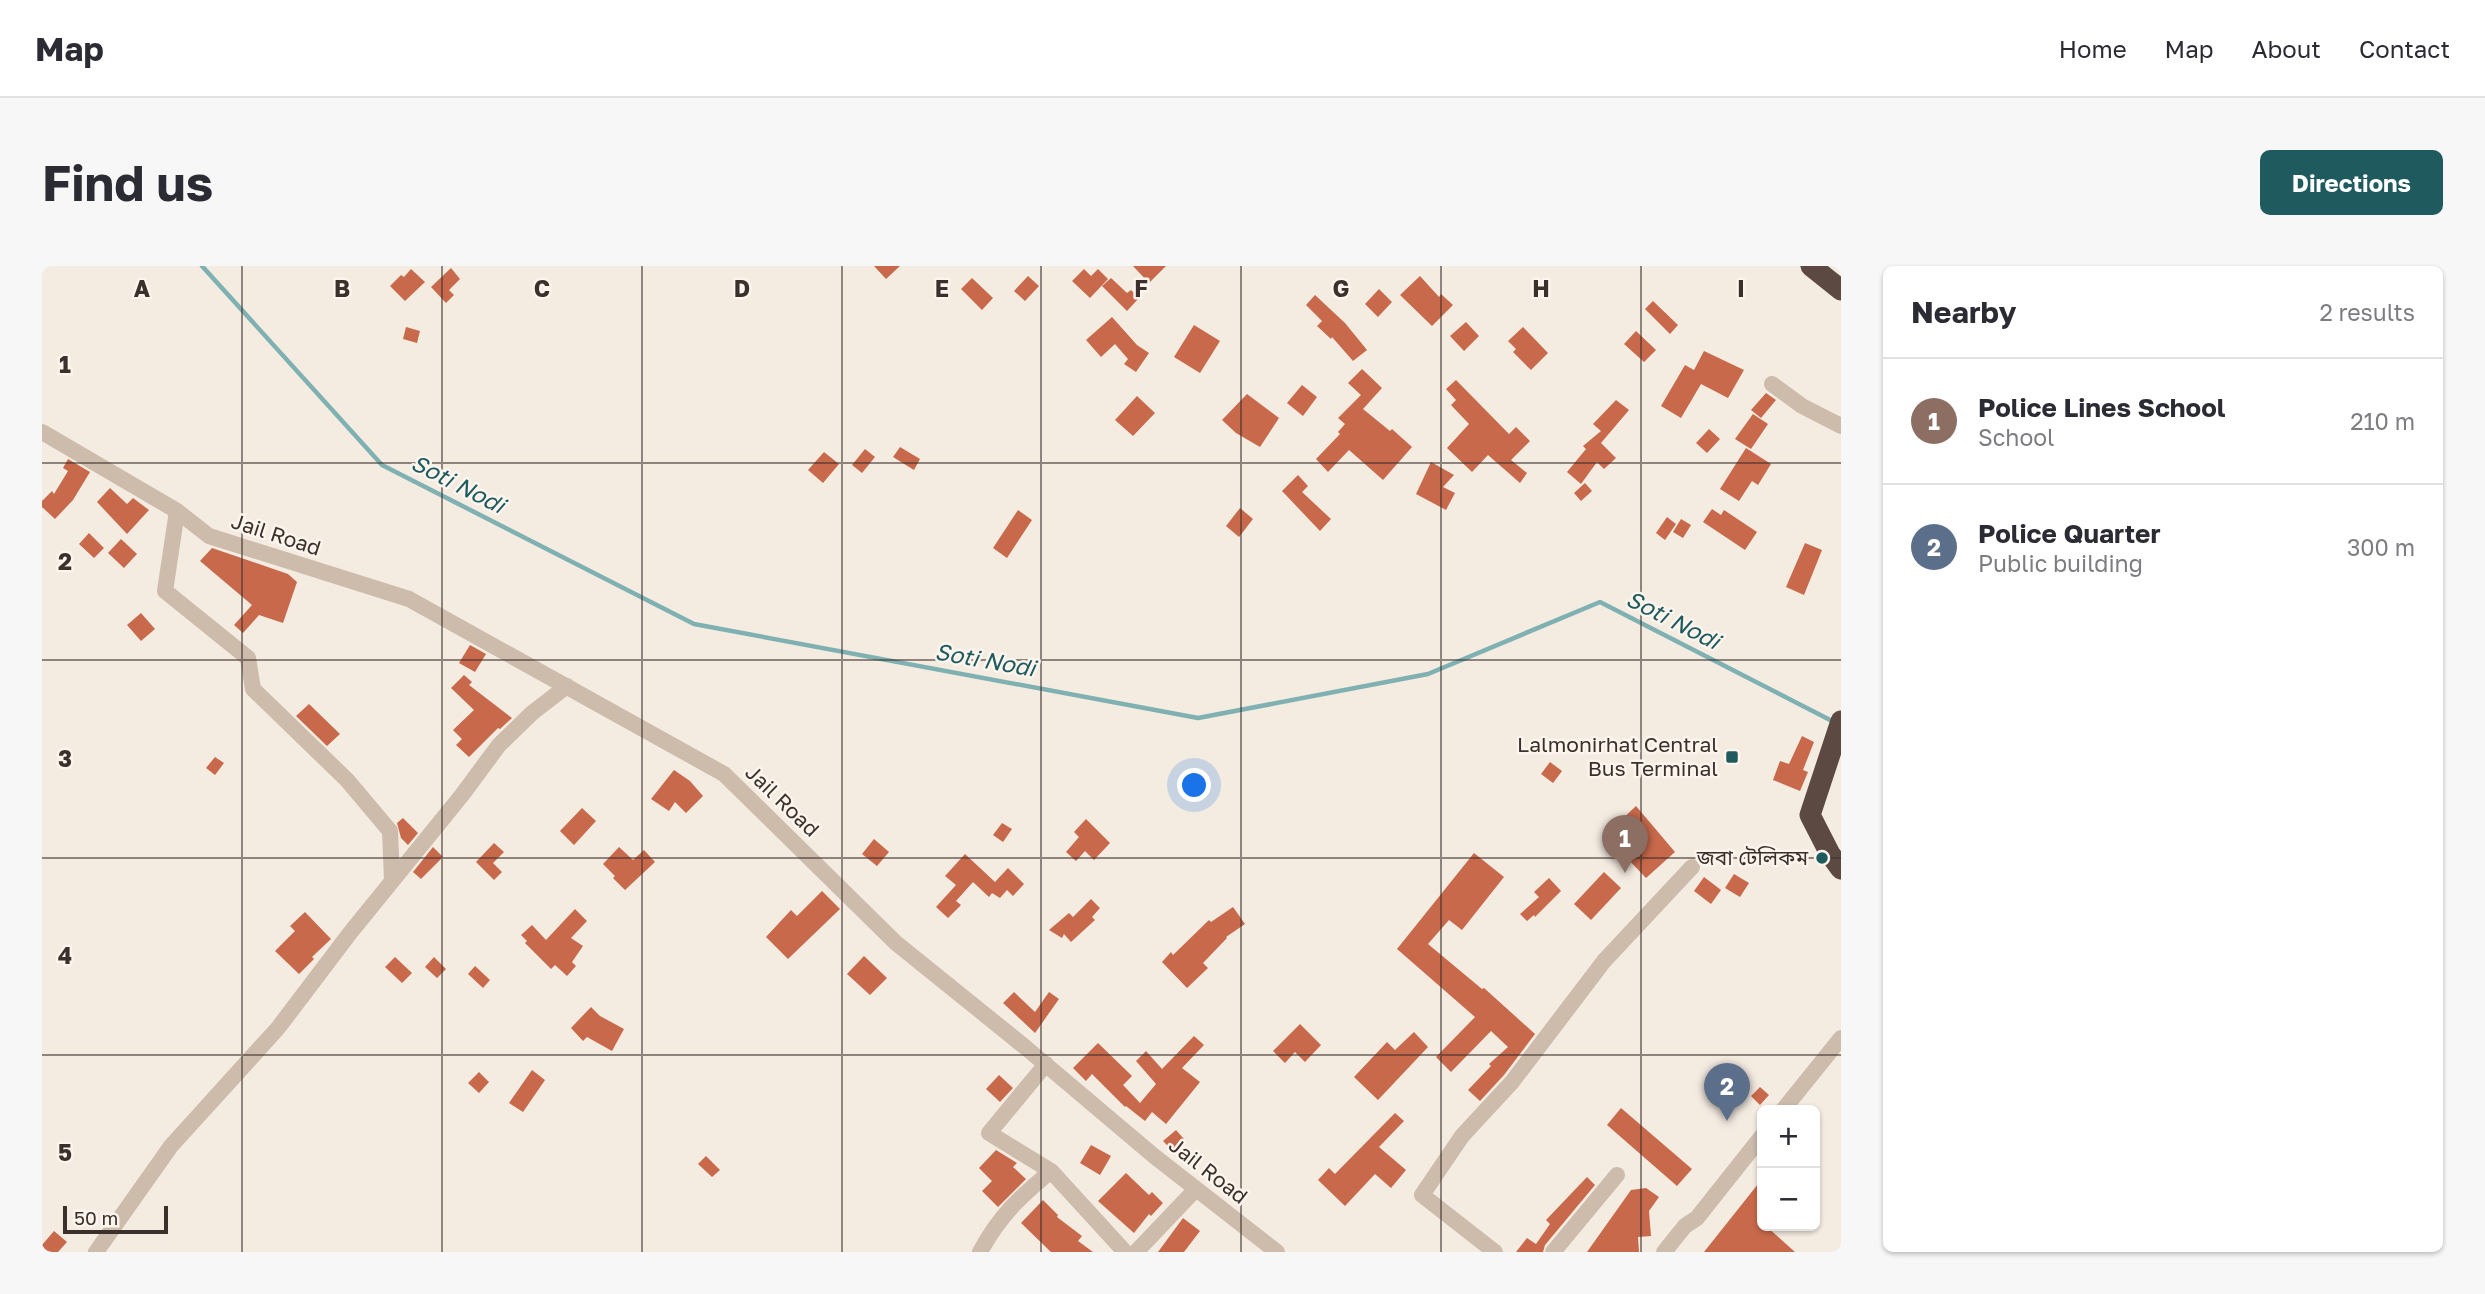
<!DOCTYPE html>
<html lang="en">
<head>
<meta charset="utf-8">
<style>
  body { margin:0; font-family:"Golos Text","Noto Sans Bengali",sans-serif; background:#f7f7f7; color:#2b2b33 }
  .controls { position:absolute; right:21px; bottom:21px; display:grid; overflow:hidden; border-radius:10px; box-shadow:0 2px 5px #0004 }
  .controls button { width:63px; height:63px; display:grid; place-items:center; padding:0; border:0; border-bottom:2px solid #e1e1e2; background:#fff; color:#2b2b33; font:35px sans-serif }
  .scale { position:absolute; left:21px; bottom:18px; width:105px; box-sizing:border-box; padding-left:7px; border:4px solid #3b302b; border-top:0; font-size:19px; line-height:24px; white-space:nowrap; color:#3b302b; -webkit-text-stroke:5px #fbf5ee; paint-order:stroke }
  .you { position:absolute; left:1153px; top:520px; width:24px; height:24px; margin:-18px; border:5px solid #fff; border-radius:50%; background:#1a73e8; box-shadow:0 0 0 10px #1a73e833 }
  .badge { display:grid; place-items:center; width:46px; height:46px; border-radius:50%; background:#1f5a5e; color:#fff; font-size:23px; font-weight:700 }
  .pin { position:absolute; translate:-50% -58px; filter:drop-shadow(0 2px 4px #0008) }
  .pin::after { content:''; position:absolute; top:37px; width:24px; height:21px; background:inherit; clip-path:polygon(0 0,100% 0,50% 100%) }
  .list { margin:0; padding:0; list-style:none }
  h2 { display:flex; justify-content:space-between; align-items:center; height:91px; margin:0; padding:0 28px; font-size:30px }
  h2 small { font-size:23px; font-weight:400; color:#7c7c81 }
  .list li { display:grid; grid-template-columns:46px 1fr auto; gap:21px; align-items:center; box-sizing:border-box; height:126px; padding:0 28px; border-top:2px solid #e1e1e2 }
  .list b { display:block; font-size:26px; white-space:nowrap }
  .list p { margin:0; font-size:23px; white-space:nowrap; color:#7c7c81 }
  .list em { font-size:23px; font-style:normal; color:#7c7c81 }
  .map { position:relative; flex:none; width:1799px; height:986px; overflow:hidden; border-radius:10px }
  header { display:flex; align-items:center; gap:42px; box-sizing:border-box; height:98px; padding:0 35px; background:#fff; border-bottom:2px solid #e1e1e2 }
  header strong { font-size:33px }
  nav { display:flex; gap:38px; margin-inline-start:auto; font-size:24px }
  .intro { display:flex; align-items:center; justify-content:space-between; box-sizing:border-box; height:168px; padding:0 42px }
  h1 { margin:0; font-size:49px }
  .button { padding:18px 32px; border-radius:10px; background:#1f5a5e; color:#fff; font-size:24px; font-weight:700 }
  main { display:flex; gap:42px; padding:0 42px }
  aside { flex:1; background:#fff; border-radius:10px; box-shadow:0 2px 5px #0004 }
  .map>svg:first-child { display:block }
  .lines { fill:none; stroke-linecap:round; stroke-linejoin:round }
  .stream { stroke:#7fb0b2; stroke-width:4.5 }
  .building { fill:#c8694b }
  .minor { stroke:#cdbbac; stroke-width:16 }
  .highway { stroke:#5c4a42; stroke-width:21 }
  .grid { fill:none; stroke:#3b302b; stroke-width:2; stroke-opacity:0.55 }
  .poi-dot { fill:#1f5a5e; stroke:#fbf5ee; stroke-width:2.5 }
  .labels { text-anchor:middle; stroke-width:5; stroke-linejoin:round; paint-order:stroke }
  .street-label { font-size:21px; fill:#3b302b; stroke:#fbf5ee }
  .poi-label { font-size:21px; fill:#3b302b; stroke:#fbf5ee; text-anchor:end }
  .water-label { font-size:23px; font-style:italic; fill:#1f5a5e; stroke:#fbf5ee }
  .grid-label { font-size:23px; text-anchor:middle; font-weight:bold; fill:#3b302b; stroke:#fbf5ee; stroke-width:5; stroke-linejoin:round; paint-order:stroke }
</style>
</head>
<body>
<header>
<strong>Map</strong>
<nav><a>Home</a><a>Map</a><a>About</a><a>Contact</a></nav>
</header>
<div class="intro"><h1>Find us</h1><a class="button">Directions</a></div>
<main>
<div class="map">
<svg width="1799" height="986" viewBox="0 0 1799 986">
  <rect width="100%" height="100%" fill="#f4ebe1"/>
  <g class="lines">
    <path class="stream" d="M160 0 340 199 652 358 1156 452 1386 408 1558 336 1792 456"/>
  </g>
  <path class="building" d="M832 0H858L844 13Z
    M1091 0H1124L1107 17Z
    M409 2 418 13 407 24 412 29 404 37 389 21Z
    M369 3 383 16 363 35 348 20 359 9 362 11Z
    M1042 3 1049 10 1056 3 1066 13 1048 32 1030 15Z
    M986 10 997 20 983 35 972 25Z
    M1378 10 1397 31 1399 28 1411 39 1390 60 1358 29Z
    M930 12 951 32 940 44 919 23Z
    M1069 12 1085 27 1089 24 1097 32 1085 45 1060 20Z
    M1337 23 1350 36 1336 51 1323 38Z
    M1273 29 1303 57 1325 84 1311 95 1290 71 1289 73 1275 60 1280 55 1264 39Z
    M1611 35 1636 59 1628 68 1603 43Z
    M1070 51 1095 79 1107 87 1094 106 1082 98 1086 93 1073 78 1059 91 1044 74Z
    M1424 56 1437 70 1422 85 1408 70Z
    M1152 59 1178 75 1158 107 1132 91Z
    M364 61 378 65 375 77 361 73Z
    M1481 61 1506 87 1489 104 1471 86 1474 83 1466 75Z
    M1594 65 1614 84 1602 96 1582 78Z
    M1662 85 1702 104 1686 132 1659 118 1639 152 1619 140 1643 99 1652 104Z
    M1320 103 1340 122 1321 143 1348 165 1350 163 1370 181 1341 214 1307 184 1286 206 1274 193 1298 168 1296 166 1303 158 1296 152 1319 129 1306 117Z
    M1414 114 1467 168 1474 161 1488 175 1469 194 1485 207 1478 217 1446 189 1430 206 1405 182 1427 158 1409 139 1414 134 1404 123Z
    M1260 119 1275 131 1261 150 1245 137Z
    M1724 127 1734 134 1719 152 1709 144Z
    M1205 128 1237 152 1218 181 1194 167 1180 154Z
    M1095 130 1113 147 1091 170 1073 154Z
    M1574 134 1587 144 1559 177 1574 192 1562 203 1555 196 1539 218 1525 206 1544 183 1541 180 1559 165 1551 158Z
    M1711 148 1726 158 1709 183 1693 173Z
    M1667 163 1678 173 1665 187 1654 177Z
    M858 181 878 193 872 204 851 191Z
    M1704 182 1729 198 1716 219 1710 215 1697 235 1678 223Z
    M823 183 833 191 820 207 810 199Z
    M782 186 797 198 781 217 766 204Z
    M26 193 48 206 31 234 13 253 0 241V235L10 225 12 228 26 205 21 202Z
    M1389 196 1412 209 1401 221 1413 227 1404 244 1374 228Z
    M1256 209 1266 220 1260 226 1289 253 1278 265 1240 225Z
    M1543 217 1550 225 1539 235 1532 227Z
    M68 222 85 238 91 232 107 244 85 268 55 236Z
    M1198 242 1211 253 1197 271 1184 260Z
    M1670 243 1679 249 1682 244 1715 266 1703 284 1661 256Z
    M976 244 990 254 965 292 951 282Z
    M1625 251 1634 258 1623 274 1614 267Z
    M1639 253 1649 259 1641 272 1631 266Z
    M47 267 62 282 52 292 37 278Z
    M79 273 95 288 82 302 66 287Z
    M1763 277 1780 284 1762 329 1744 321Z
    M170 282 246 308 255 316 241 357 217 349 201 367 192 359 210 339 158 295Z
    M99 347 113 363 99 375 85 359Z
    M428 379 444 388 433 406 417 397Z
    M422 409 430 416 427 419 470 452 458 463 456 462 427 491 414 479 420 473 411 464 432 444 409 422Z
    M267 438 298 468 285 480 254 450Z
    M1760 470 1772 476 1761 504 1766 506 1758 525 1731 514 1738 495 1747 498Z
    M173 491 182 497 173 509 164 502Z
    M1508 496 1520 505 1511 517 1499 508Z
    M632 504 648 515 661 530 644 547 633 536 627 545 609 533Z
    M1594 540 1633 586 1604 612 1582 589 1594 578 1576 557Z
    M540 542 554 555 532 579 518 565Z
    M361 552 376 567 366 579 359 572 355 557Z
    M1044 553 1068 577 1052 594 1043 585 1034 595 1024 586 1037 571 1032 566Z
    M960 557 970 563 961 576 951 569Z
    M832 573 847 586 835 600 820 588Z
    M452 577 462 586 451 597 460 606 452 614 434 596Z
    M391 581 401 591 379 613 371 606Z
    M577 581 591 594 602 584 613 596 583 624 571 612 573 610 561 598Z
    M1432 587 1462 611 1420 664 1407 654 1386 678 1440 723 1442 722 1493 768 1462 809 1438 835 1426 824 1449 800 1447 798 1466 781 1449 765 1409 806 1394 791 1433 751 1355 683Z
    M923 588 953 616 966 602 982 618 971 630 965 624 958 632 950 627 947 631 931 616 914 635 919 639 906 652 894 641 914 619 903 610Z
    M1562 606 1579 622 1549 654 1532 638Z
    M1692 608 1707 617 1698 631 1683 622Z
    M1662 611 1679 624 1669 638 1652 625Z
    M1507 612 1519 625 1493 651 1492 649 1485 655 1478 648 1497 631 1492 626Z
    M780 625 798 643 746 693 724 671 749 644 755 650Z
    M1049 633 1058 642 1050 651 1053 654 1029 676 1022 668 1020 672 1007 664 1027 647 1031 651Z
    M1191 641 1203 658 1184 671 1185 672 1161 697 1166 702 1145 722 1120 696 1129 686 1131 689 1167 654 1169 656Z
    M533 643 545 655 529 672 541 680 530 696 534 700 525 710 513 699 509 703 483 677 485 675 479 669 490 659 504 674Z
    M263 646 289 673 270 691 272 693 257 708 233 685 253 665 248 660Z
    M822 690 845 712 828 729 805 708Z
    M353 691 370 707 360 717 343 701Z
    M392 691 404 703 395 712 383 701Z
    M433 700 448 714 441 722 426 708Z
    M972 726 993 746 1007 726 1017 733 993 767 961 737Z
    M549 741 558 750 582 763 570 785 545 771 541 775 529 762Z
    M1258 758 1279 779 1263 796 1253 786 1243 797 1231 785Z
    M1372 766 1386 781 1336 834 1312 811 1345 776 1353 784Z
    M1152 770 1162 779 1140 802 1158 816 1124 858 1110 846 1103 855 1084 840 1083 841 1050 808 1044 815 1031 802 1056 777 1090 810 1081 819 1098 837 1114 818 1094 795 1104 785 1120 803Z
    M490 804 503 814 481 846 467 837Z
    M437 806 447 816 437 827 426 817Z
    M957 809 971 822 958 836 944 823Z
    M1718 821 1727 829 1718 839 1709 830Z
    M1579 842 1650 903 1635 920 1565 859Z
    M1353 847 1362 855 1337 881 1364 904 1349 922 1333 908 1303 940 1276 914 1287 902 1293 908Z
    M1134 864 1142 873 1130 884 1121 875Z
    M1049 879 1069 890 1058 909 1038 897Z
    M954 884 975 897 971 901 984 913 956 941 940 925 950 915 937 902Z
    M664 890 678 904 670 911 656 898Z
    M1084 907 1107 929 1110 926 1121 937 1109 950 1107 948 1092 967 1056 935Z
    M1545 911 1553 919 1503 979 1501 986H1474L1485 972 1494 978 1508 958 1504 954Z
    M1720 913V960H1724L1753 986H1662Z
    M1604 922 1617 931 1607 945 1609 970 1596 971 1597 986H1545L1589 924Z
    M1001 934 1016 949 1015 951 1040 970 1036 975 1051 986H1009L979 957Z
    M1141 952 1158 965 1142 986H1116Z
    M12 965 25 976 16 986H0V979Z"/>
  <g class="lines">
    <path class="minor" d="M1730 118 1760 140 1799 160
      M0 166 135 245 123 325 206 392 211 423 305 514 348 565 350 614
      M135 245 167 270 367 333 682 508 854 677 983 781 1112 890 1235 986
      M1004 798 947 867 1009 905 1083 986
      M1741 844 1799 772
      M54 986 129 880 236 762 308 667 420 529 457 479 490 447 525 420
      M938 986C958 949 977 932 1009 905
      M1094 986 1154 923
      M1453 986 1380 929 1420 870 1470 816 1562 695 1650 601
      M1511 986 1575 909
      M1622 986 1643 960 1655 952 1720 870"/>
    <path class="highway" d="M1769 0 1799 24
      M1799 455 1768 549 1788 588 1799 603"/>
  </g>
  <path class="grid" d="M200 0V986M400 0V986M600 0V986M800 0V986M999 0V986M1199 0V986M1399 0V986M1599 0V986M0 197H1799M0 394H1799M0 592H1799M0 789H1799"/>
  <g class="poi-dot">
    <rect x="1683" y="484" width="14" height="14" rx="3.5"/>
    <circle cx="1780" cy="592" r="7"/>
  </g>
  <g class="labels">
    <g class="street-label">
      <text transform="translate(234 269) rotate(18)" y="7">Jail Road</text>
      <text transform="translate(740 535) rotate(44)" y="7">Jail Road</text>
      <text transform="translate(1166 905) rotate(38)" y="7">Jail Road</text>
    </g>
    <g class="poi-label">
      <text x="1676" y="486">Lalmonirhat Central<tspan x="1676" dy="24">Bus Terminal</tspan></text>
      <text x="1766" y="599">জবা টেলিকম</text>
    </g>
    <g class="water-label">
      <text transform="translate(416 218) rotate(27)" y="8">Soti Nodi</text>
      <text transform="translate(1631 354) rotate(27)" y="8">Soti Nodi</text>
      <text transform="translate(943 394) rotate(10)" y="8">Soti Nodi</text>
    </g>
  </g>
  <g class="grid-label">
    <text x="100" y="31">A</text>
    <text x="300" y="31">B</text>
    <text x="500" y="31">C</text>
    <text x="700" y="31">D</text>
    <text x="900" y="31">E</text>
    <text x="1099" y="31">F</text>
    <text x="1299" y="31">G</text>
    <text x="1499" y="31">H</text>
    <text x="1699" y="31">I</text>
    <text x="23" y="107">1</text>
    <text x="23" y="304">2</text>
    <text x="23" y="501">3</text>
    <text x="23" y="698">4</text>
    <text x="23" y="895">5</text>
  </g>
</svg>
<div class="controls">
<button>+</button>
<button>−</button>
</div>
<div class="scale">50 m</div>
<div class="you"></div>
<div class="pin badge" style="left:1583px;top:607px;background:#8d6e63">1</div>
<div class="pin badge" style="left:1685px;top:855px;background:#5c6f8a">2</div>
</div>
<aside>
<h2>Nearby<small>2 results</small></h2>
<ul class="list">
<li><span class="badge" style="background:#8d6e63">1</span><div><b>Police Lines School</b><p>School</p></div><em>210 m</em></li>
<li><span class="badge" style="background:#5c6f8a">2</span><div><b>Police Quarter</b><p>Public building</p></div><em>300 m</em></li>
</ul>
</aside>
</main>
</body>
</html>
